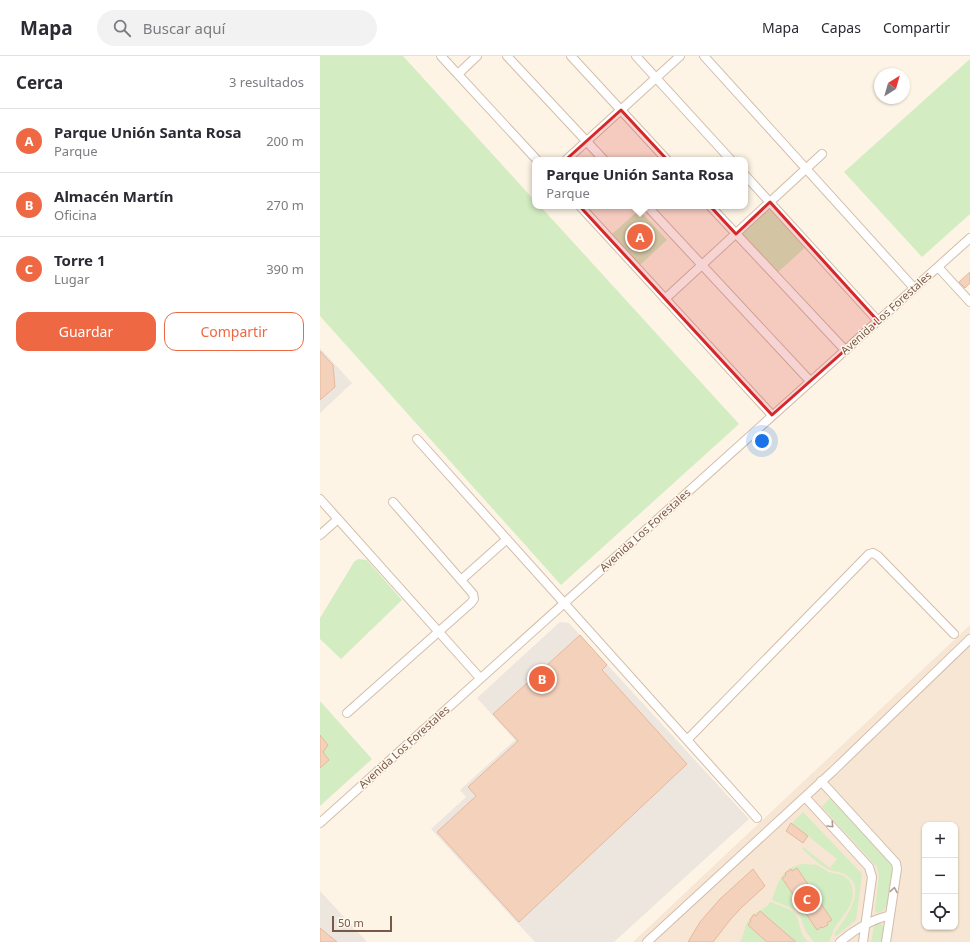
<!DOCTYPE html>
<html lang="es">
<head>
<meta charset="utf-8">
<style>
  body { margin:0; font-family:"Noto Sans",sans-serif; background:#f2f2f3; color:#2b2b33 }
  .controls { position:absolute; right:12px; bottom:12px; display:grid; overflow:hidden; border-radius:8px; box-shadow:0 1px 3px #0004 }
  .controls button { width:36px; height:36px; display:grid; place-items:center; padding:0; border:0; border-bottom:1px solid #e1e1e2; background:#fff; color:#2b2b33; font:20px sans-serif }
  .compass { position:absolute; left:554px; top:12px; width:36px; height:36px; border-radius:50%; background:#fff; box-shadow:0 1px 3px #0004; rotate:37deg }
  .scale { position:absolute; left:12px; bottom:10px; width:60px; box-sizing:border-box; padding-left:4px; border:2px solid #785948; border-top:0; font-size:11px; line-height:14px; white-space:nowrap; color:#785948; -webkit-text-stroke:3px #fff7ec; paint-order:stroke }
  .you { position:absolute; left:442px; top:385px; width:14px; height:14px; margin:-10px; border:3px solid #fff; border-radius:50%; background:#1a73e8; box-shadow:0 0 0 6px #1a73e833 }
  .badge { display:grid; place-items:center; width:26px; height:26px; border-radius:50%; background:#ee6943; color:#fff; font-size:13px; font-weight:700 }
  .pin { position:absolute; translate:-50% -50%; border:2px solid #fff; box-shadow:0 1px 4px #0006 }
  .popup { position:absolute; left:212px; top:101px; width:216px; height:52px; box-sizing:border-box; display:grid; place-content:center; border-radius:8px; background:#fff; filter:drop-shadow(0 1px 3px #0005); font-size:13px; white-space:nowrap; color:#7c7c81 }
  .popup b { font-size:15px; color:#2b2b33 }
  .popup::after { content:''; position:absolute; left:50%; top:100%; margin-left:-8px; border:8px solid transparent; border-top-color:#fff }
  .list { margin:0; padding:0; list-style:none }
  h2 { display:flex; justify-content:space-between; align-items:center; height:52px; margin:0; padding:0 16px; font-size:17px }
  h2 small { font-size:13px; font-weight:400; color:#7c7c81 }
  .list li { display:grid; grid-template-columns:26px 1fr auto; gap:12px; align-items:center; box-sizing:border-box; height:64px; padding:0 16px; border-top:1px solid #e1e1e2 }
  .list b { display:block; font-size:15px; white-space:nowrap }
  .list p { margin:0; font-size:13px; white-space:nowrap; color:#7c7c81 }
  .list em { font-size:13px; font-style:normal; color:#7c7c81 }
  .actions { display:flex; gap:8px; padding:12px 16px }
  .actions a { flex:1; padding:9px 0; border:1px solid #ee6943; border-radius:12px; text-align:center; font-size:14px; color:#ee6943 }
  .actions .main { background:#ee6943; color:#fff }
  .icon { flex:none; width:22px; height:22px; fill:none; stroke:currentColor; stroke-width:2; stroke-linecap:round; stroke-linejoin:round }
  .map { position:relative; flex:none; width:650px; height:886px; overflow:hidden }
  header { display:flex; align-items:center; gap:24px; box-sizing:border-box; height:56px; padding:0 20px; background:#fff; border-bottom:1px solid #e1e1e2 }
  header strong { font-size:19px }
  nav { display:flex; gap:22px; margin-inline-start:auto; font-size:14px }
  .search { width:280px; height:36px; background:#f2f2f3; display:flex; align-items:center; gap:10px; box-sizing:border-box; padding:0 14px; border-radius:22px; color:#7c7c81; font-size:15px }
  main { display:flex }
  aside { flex:1; background:#fff }
  .map>svg:first-child { display:block }
  .residential { fill:#f6e6d3; fill-rule:evenodd }
  .industrial { fill:#ede6df }
  .green { fill:#d3ecc2 }
  .building { fill:#f4d1bb; stroke:#e8b79a }
  .lines { fill:none; stroke-linecap:round; stroke-linejoin:round }
  .minor-casing { stroke:#d2bdac; stroke-width:10 }
  .minor { stroke:#fff; stroke-width:8 }
  .oneway { stroke:#ae9b91 }
  .marked { fill:#d62828; fill-opacity:0.2; stroke:#d62828; stroke-width:3; stroke-linejoin:round }
  .labels { text-anchor:middle; stroke-width:3; stroke-linejoin:round; paint-order:stroke }
  .street-label { font-size:11px; fill:#785948; stroke:#fff7ec }
</style>
</head>
<body>
<header>
<strong>Mapa</strong>
<div class="search"><svg class="icon" aria-label="search" viewBox="0 0 24 24"><circle cx="10" cy="10" r="6"/><path d="M15 15l6 6"/></svg>Buscar aquí</div>
<nav><a>Mapa</a><a>Capas</a><a>Compartir</a></nav>
</header>
<main>
<aside>
<h2>Cerca<small>3 resultados</small></h2>
<ul class="list">
<li><span class="badge">A</span><div><b>Parque Unión Santa Rosa</b><p>Parque</p></div><em>200 m</em></li>
<li><span class="badge">B</span><div><b>Almacén Martín</b><p>Oficina</p></div><em>270 m</em></li>
<li><span class="badge">C</span><div><b>Torre 1</b><p>Lugar</p></div><em>390 m</em></li>
</ul>
<div class="actions"><a class="main">Guardar</a><a>Compartir</a></div>
</aside>
<div class="map">
<svg width="650" height="886" viewBox="0 0 650 886">
  <rect width="100%" height="100%" fill="#fdf4e5"/>
  <path class="residential" d="M650 569V886H313L385 818ZM605 769H635V871H605Z"/>
  <path class="industrial" d="M0 292 32 327 0 357Z
    M240 566 249 567 429 763 294 886H215L111 773 146 741 140 734 195 684 157 642Z
    M0 835 47 886H0Z"/>
  <path class="green" d="M0 0H83L215 145V150H220L419 368 241 529 0 260Z
    M650 3V158L602 201 524 116Z
    M450 150 487 190 457 217 420 177Z
    M319 154 347 184 320 209 292 178Z
    M38 503 47 504 82 544 21 603 0 583V562L34 506Z
    M0 645 52 703 0 750Z
    M510 742 570 804 572 813 568 848C566 853 562 856 557 857L555 855 559 819 557 811 502 751Z
    M483 756 542 818 536 864 516 880 514 878C524 864 549 834 526 819 520 815 512 816 506 812 497 807 489 799 482 792L483 791 510 812 517 803 472 767Z
    M483 808 497 809 508 816 522 819 529 824 532 830 533 840 530 850 514 873 509 886H494L486 876 480 860 476 854 452 844C459 825 461 812 483 808Z
    M450 846C458 849 468 851 474 857 482 866 477 876 489 886H420C425 878 424 869 430 862 436 854 446 854 450 846Z
    M557 868H561L564 871 562 886H551L554 871Z"/>
  <path class="building" d="M650 216V227L645 232 639 226Z
    M0 295 13 309 15 331 0 344Z
    M260 579 287 609 282 614 367 708 199 866 117 776 156 740 148 731 198 685 173 658Z
    M0 679 8 689 3 696 9 704 0 712Z
    M471 767 488 780 483 787 466 775Z
    M477 812 512 864 507 867 508 869 502 872 501 871 497 874 462 822 466 819 465 817 471 813 472 815Z
    M433 813 445 830 421 852 410 864 393 886H368L380 866 400 843Z
    M440 855 462 874 476 886H447L428 869 431 865 430 864 434 858 436 860Z
    M0 872 17 886H0Z"/>
  <g class="lines">
    <g class="minor-casing">
      <path id="minor" d="M121 0 217 104
        M187 0 284 104
        M251 0 347 104
        M316 0 411 104
        M384 0 594 232
        M138 18 157 0
        M246 104 360 0
        M425 119 558 265
        M260 150 452 359
        M327 150 490 325
        M390 150 525 294
        M618 211 650 246
        M345 243 502 98
        M97 383 437 762
        M0 443 160 622
        M0 479 18 463
        M141 524 187 483
        M27 657 151 547 154 543 153 538 141 524 73 446
        M367 684 549 498 553 497 558 500 634 578
        M501 725 576 807 577 813 566 886
        M485 741 549 811 552 821 543 886
        M0 767 650 182
        M327 886 513 715 650 583
        M520 886C535 873 551 864 570 859"/>
    </g>
    <use href="#minor" class="minor"/>
  </g>
  <defs><path id="oneway-chevron" d="M-2-3.5L2.5 0L-2 3.5" fill="none" stroke-width="1.6" stroke-linecap="round" stroke-linejoin="round"/></defs>
  <g class="oneway">
    <use href="#oneway-chevron" transform="translate(511 769) rotate(47)"/>
    <use href="#oneway-chevron" transform="translate(574 834) rotate(-81)"/>
  </g>
  <path class="marked" d="M301 54 416 178 450 146 558 265 452 359 230 118Z"/>
  <g class="labels">
    <g class="street-label">
      <text transform="translate(566 257) rotate(-42)" y="4">Avenida Los Forestales</text>
      <text transform="translate(325 474) rotate(-42)" y="4">Avenida Los Forestales</text>
      <text transform="translate(84 691) rotate(-42)" y="4">Avenida Los Forestales</text>
    </g>
  </g>
</svg>
<div class="controls">
<button>+</button>
<button>−</button>
<button><svg class="icon" aria-label="locate" viewBox="0 0 24 24"><circle cx="12" cy="12" r="6"/><path d="M12 2v4M12 18v4M2 12h4M18 12h4"/></svg></button>
</div>
<svg class="compass" viewBox="-18 -18 36 36"><path d="M0-13l5 13h-10z" fill="#e53935"/><path d="M0 13l5-13h-10z" fill="#7c7c81"/></svg>
<div class="scale">50 m</div>
<div class="you"></div>
<div class="pin badge" style="left:320px;top:181px">A</div>
<div class="popup"><b>Parque Unión Santa Rosa</b>Parque</div>
<div class="pin badge" style="left:222px;top:623px">B</div>
<div class="pin badge" style="left:487px;top:843px">C</div>
</div>
</main>
</body>
</html>
